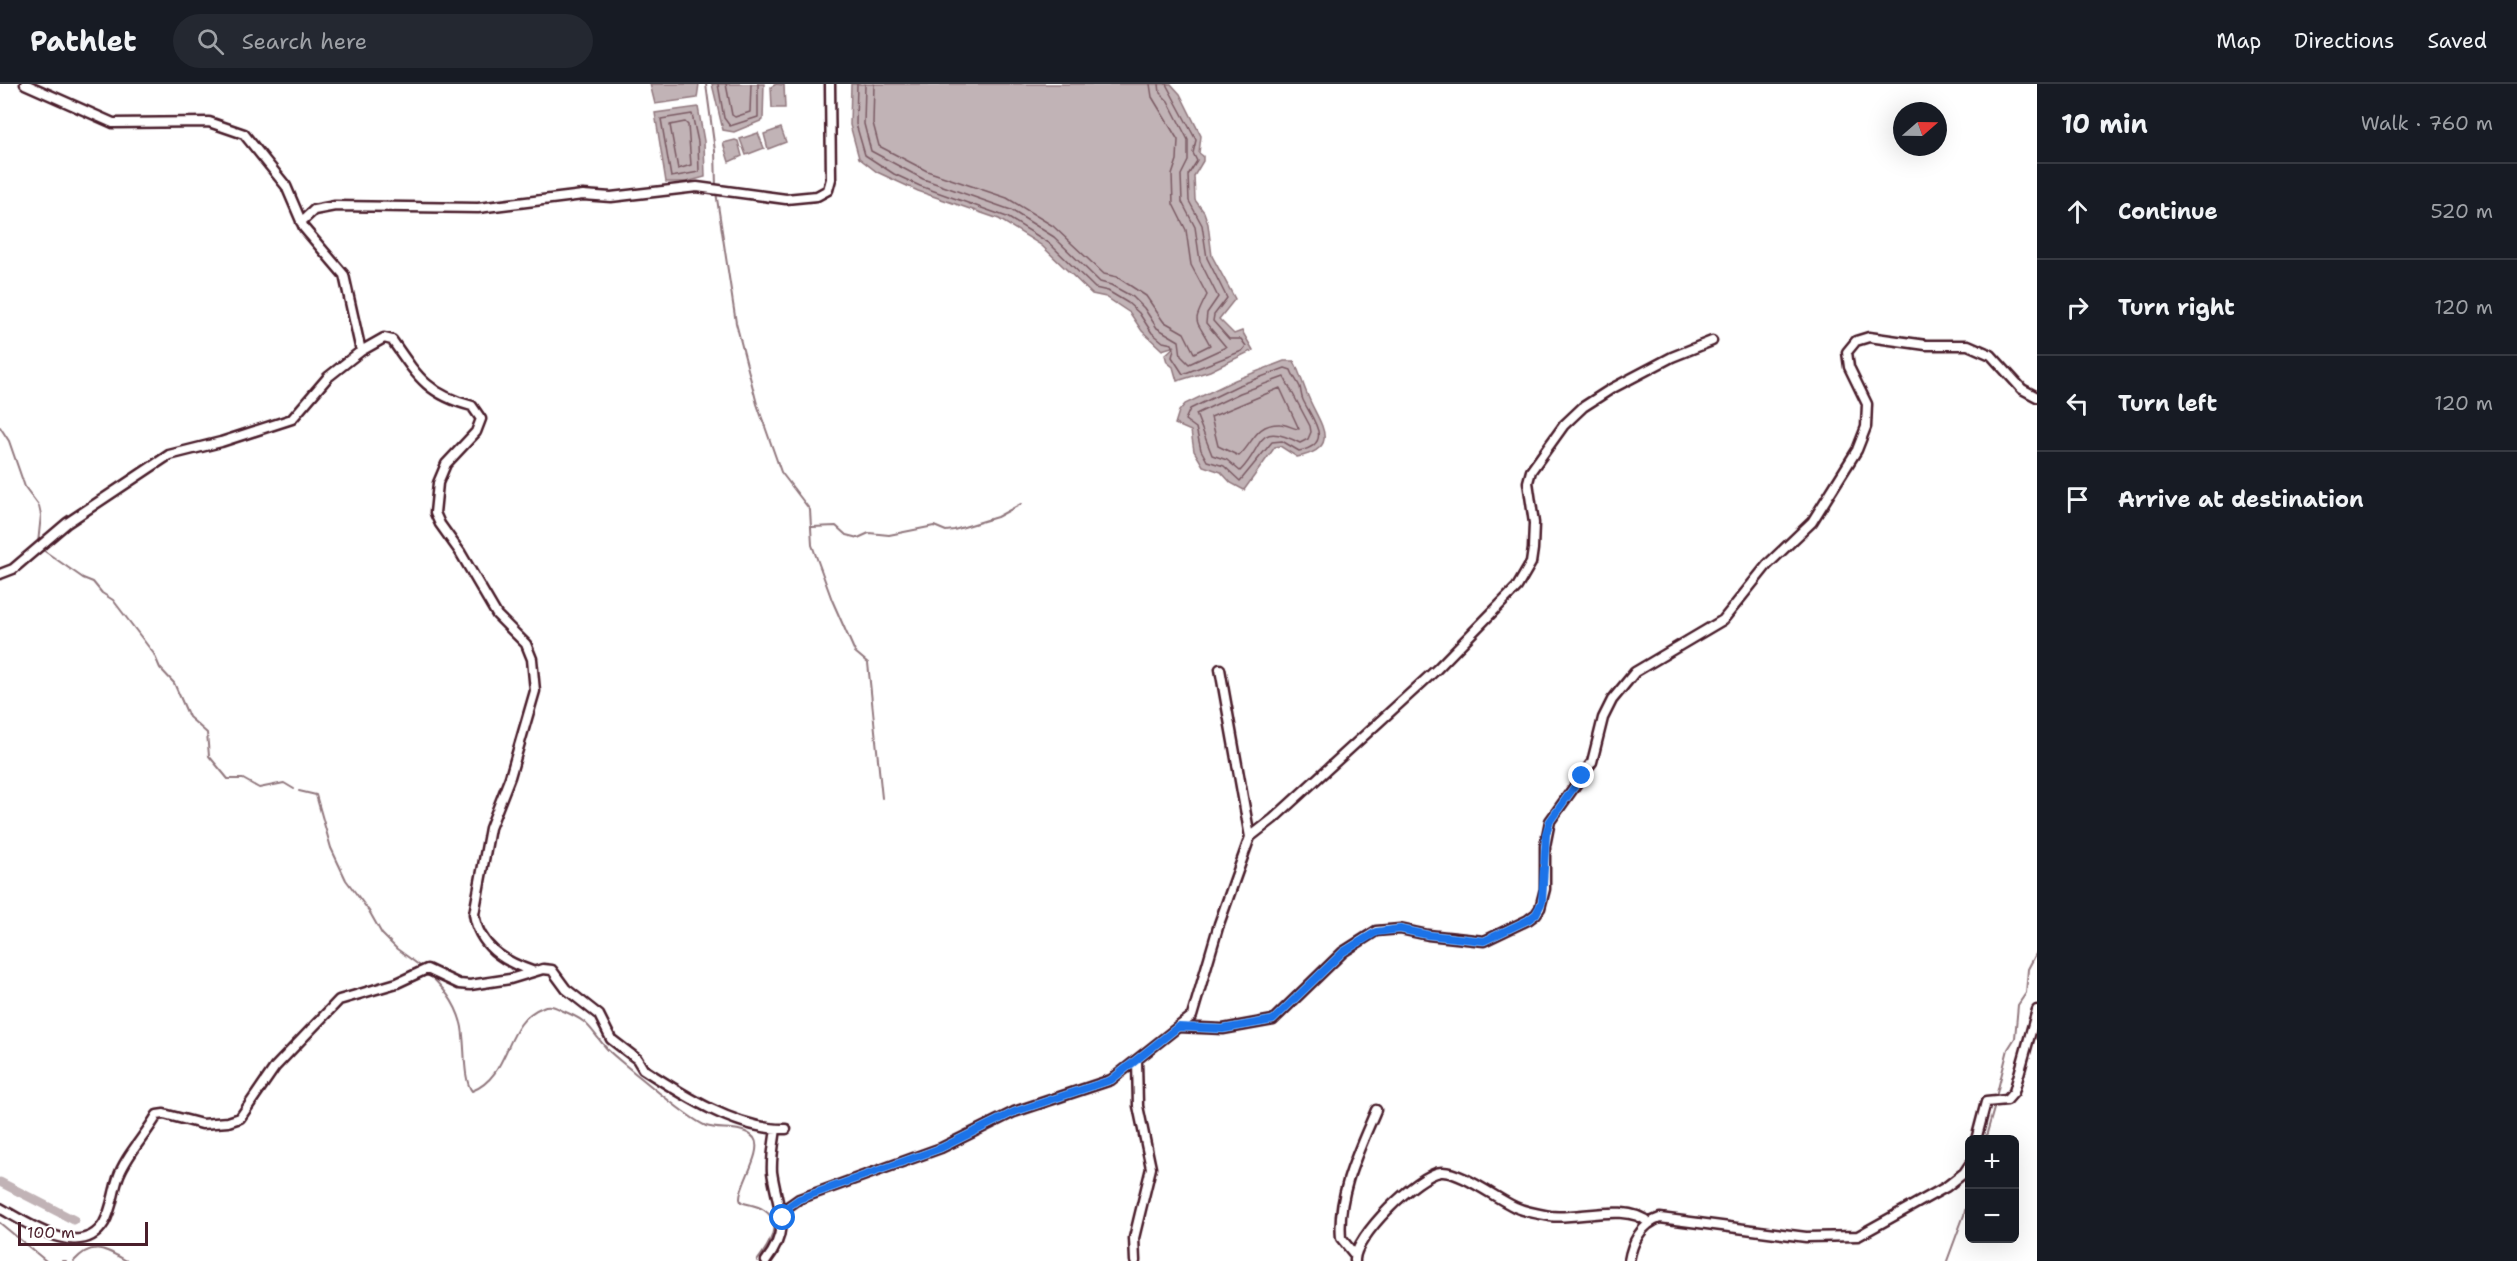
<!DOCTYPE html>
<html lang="en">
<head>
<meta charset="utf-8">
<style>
  body { margin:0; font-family:"Shantell Sans",sans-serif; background:#242831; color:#f1f3f6 }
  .controls { position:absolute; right:18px; bottom:18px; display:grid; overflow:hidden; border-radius:9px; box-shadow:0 6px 24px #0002 }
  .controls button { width:54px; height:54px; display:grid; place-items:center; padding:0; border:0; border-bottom:2px solid #363941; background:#171b24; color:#f1f3f6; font:30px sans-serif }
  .compass { position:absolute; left:1893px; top:18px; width:54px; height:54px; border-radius:50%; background:#171b24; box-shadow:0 6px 24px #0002; rotate:70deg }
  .scale { position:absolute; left:18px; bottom:15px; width:130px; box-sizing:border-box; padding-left:6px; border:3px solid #4a1f2b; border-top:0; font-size:16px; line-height:21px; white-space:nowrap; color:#4a1f2b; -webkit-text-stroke:4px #fff; paint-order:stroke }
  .stop { position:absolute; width:18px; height:18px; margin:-14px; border:4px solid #1a73e8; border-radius:50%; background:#fff }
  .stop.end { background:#1a73e8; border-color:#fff; box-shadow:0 2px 6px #0008 }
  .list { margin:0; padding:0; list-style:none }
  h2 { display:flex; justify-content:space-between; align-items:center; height:78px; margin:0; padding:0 24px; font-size:26px }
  h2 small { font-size:20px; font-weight:400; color:#9ea1a6 }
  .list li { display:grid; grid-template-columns:39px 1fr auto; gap:18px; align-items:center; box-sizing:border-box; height:96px; padding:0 24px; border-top:2px solid #363941 }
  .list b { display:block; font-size:22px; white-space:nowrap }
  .list em { font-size:20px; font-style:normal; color:#9ea1a6 }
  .icon { flex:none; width:33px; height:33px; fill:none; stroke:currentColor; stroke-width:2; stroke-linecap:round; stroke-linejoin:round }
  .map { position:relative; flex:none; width:2037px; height:1177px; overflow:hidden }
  header { display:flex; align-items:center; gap:36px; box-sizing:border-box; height:84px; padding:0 30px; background:#171b24; border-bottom:2px solid #363941 }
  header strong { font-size:28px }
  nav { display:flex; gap:33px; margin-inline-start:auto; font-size:21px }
  .search { width:420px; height:54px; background:#242831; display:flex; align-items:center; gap:15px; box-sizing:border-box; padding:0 21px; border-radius:33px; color:#9ea1a6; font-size:22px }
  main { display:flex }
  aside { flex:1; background:#171b24 }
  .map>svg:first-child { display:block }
  .water { fill:#c1b3b6; stroke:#91787e; stroke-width:1.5 }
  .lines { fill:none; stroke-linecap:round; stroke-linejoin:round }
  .shore { stroke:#7a5a63; stroke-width:1.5 }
  .stream { stroke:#91787e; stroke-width:2 }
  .canal { stroke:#c1b3b6; stroke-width:9 }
  .street-casing { stroke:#4a1f2b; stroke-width:13 }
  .street { stroke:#fff; stroke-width:8 }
  .route { stroke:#1a73e8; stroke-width:8 }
</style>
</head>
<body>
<header>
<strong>Pathlet</strong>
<div class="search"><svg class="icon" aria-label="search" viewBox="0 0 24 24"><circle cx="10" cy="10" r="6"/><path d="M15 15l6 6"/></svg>Search here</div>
<nav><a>Map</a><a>Directions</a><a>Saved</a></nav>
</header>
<main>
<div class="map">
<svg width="2037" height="1177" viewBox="0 0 2037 1177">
  <rect width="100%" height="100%" fill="#fff"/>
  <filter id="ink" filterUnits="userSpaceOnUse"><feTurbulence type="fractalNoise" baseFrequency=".0167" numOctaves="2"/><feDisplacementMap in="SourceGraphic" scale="12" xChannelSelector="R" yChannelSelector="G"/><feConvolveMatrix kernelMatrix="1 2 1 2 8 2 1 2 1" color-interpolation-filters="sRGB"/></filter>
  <g filter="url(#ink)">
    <path class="water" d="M650 0H699L697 14 655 20Z
      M764 0 763 36 734 48 723 46 712 0Z
      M776 0 784 1 785 24H772L771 3Z
      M851 0H1171L1180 10 1201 52 1199 69 1203 72V77L1194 92 1195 116 1204 128 1208 140 1212 172 1235 215 1219 235 1234 250 1242 247 1253 266 1210 287 1177 297 1173 283 1167 278 1165 271 1175 262 1162 266 1142 247 1130 229 1106 213 1092 210 1041 161 999 135 918 107 877 88 859 74 850 41Z
      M698 23 704 57 705 93 686 98H666L655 29Z
      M781 44 786 58 768 65 764 50Z
      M758 49 764 64 746 71 740 55Z
      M735 56 738 57 742 72 729 78 723 59Z
      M1284 277H1294C1300 289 1303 301 1308 312 1318 338 1344 364 1297 373L1280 362 1275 363 1244 406 1231 399 1221 388 1203 382 1194 367 1191 347 1175 340 1179 327 1185 320 1235 296Z"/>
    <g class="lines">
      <path class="shore" d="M718 0 724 34 730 42 758 33V0
        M726 0 732 31 735 33 750 28 751 0
        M857 0 856 40 865 71 894 90 920 102 1007 133 1049 159 1095 204 1108 207 1128 219 1139 229 1152 249 1163 258 1172 260 1174 265 1172 273 1183 290 1242 267 1246 262 1241 255H1229L1213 237 1214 231 1227 214 1207 174 1202 141 1189 117 1188 91 1197 77 1193 69 1196 56 1166 0
        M865 0 864 40 871 67 923 95 1011 126 1054 153 1100 198 1111 201 1133 213 1144 224 1157 244 1179 257 1181 272 1189 280 1226 263 1206 239 1207 229 1218 213 1200 177 1195 143 1182 118 1181 91 1188 77V56L1168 17 1160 9 1159 0
        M874 0 873 39 879 62 927 87 1007 114 1053 142 1104 190 1117 193 1146 212 1163 237 1184 249 1194 269 1210 261C1196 233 1191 242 1207 211L1191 181 1186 146 1173 120 1172 91 1177 76 1178 56 1152 13 1150 0
        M692 30 698 58 699 88 671 93 661 35Z
        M685 38 688 41 691 81 678 85 670 41Z
        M1285 284 1291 286C1293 292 1297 297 1300 303 1301 307 1301 312 1303 316 1312 335 1335 360 1299 367L1282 357 1272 358 1240 397 1224 382 1207 377 1201 366 1196 344 1185 336 1190 325 1237 302Z
        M1284 293 1310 342 1311 348 1308 355 1300 359C1255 336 1265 362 1240 387L1227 376 1212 371 1196 330 1240 309Z
        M1280 304 1299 345C1293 345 1287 340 1280 340 1256 339 1253 359 1239 372L1218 362 1211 333Z"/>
      <path class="stream" d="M706 0 715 67 716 102
        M716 108 736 239 757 320 781 388 810 426 812 461 832 516 855 568 868 579 882 714
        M0 343 9 357 25 403 39 422 41 431 38 459
        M812 443 836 442 846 451 858 454 869 449 889 451 934 442 946 447 954 446 997 433 1021 420
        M43 466 83 494 93 498 102 509 113 516 154 570 160 584 174 599 189 633 207 649 209 672 228 695H243L259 704 284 699 294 705
        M299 707 316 711 331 764 346 796 369 827 382 850 397 865 423 884
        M428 889C443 904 455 917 461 939 466 955 462 996 472 1007 512 991 503 938 543 923 549 920 556 923 561 926 593 939 587 943 608 966 616 974 627 982 636 990 654 1004 686 1033 706 1042 720 1047 743 1041 754 1054 764 1067 739 1101 740 1115L741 1118C749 1121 757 1121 764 1126 784 1139 768 1163 757 1177
        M1996 1013 2008 965 2015 954 2018 921 2026 909 2028 885 2037 868
        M1985 1056 1995 1021
        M0 1139 46 1177
        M62 1177H66
        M74 1177C93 1156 105 1165 127 1177
        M1947 1177 1964 1131 1970 1105"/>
      <path class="canal" d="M0 1098 74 1136"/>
      <g class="street-casing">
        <path id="street" d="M301 138 314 126 335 122 478 124 583 111 611 113 697 103 786 115 817 112 828 106 831 95 830 0
          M361 267 384 254 392 256C417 292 428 311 472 322L481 335 476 348 446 380 438 399 435 429 440 440 460 468 497 531 526 560 532 575 535 607 510 693 490 744 474 830C479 862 503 877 532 887
          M0 490 13 485 67 439 169 371 221 358 292 335 328 293 361 267 344 191 304 144 286 102 244 50 209 38 113 39 25 0
          M1250 753 1273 735 1437 585 1517 503 1531 479 1533 465 1534 439 1528 398 1531 387 1564 341 1583 323 1611 305 1672 273 1712 257
          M1178 943 1223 945 1273 936 1343 868 1376 847 1400 845 1428 851 1484 857 1528 836 1536 830 1540 824 1545 805V762L1550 737 1592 678 1603 634 1612 616 1635 588 1723 536 1767 481 1812 438 1857 366 1866 343 1867 320 1849 283 1847 268 1856 257 1869 253 1926 261H1968L1991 271 2022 305 2037 313
          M1976 1056 1986 1018 2007 1016 2014 1008 2037 926
          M0 1124C27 1139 81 1177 104 1139 112 1125 113 1109 118 1094 124 1074 146 1051 157 1031L164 1030 202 1040 228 1038 240 1034 275 983 339 916 397 899 427 885 459 900 470 901 510 895 543 885 552 886 566 905 599 931 611 955 637 975 643 985C683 1011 737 1046 786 1045
          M783 1134 789 1122 799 1115 941 1064 1014 1028 1111 996 1192 932 1219 840 1250 753 1220 585
          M1354 1170 1341 1154C1337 1110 1359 1066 1376 1026
          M766 1177C792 1144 777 1123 772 1088 771 1074 774 1059 776 1045
          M1135 1177 1134 1154 1151 1084 1138 1022 1137 977
          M1355 1177C1353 1154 1418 1090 1441 1088 1459 1086 1497 1115 1515 1123 1526 1128 1539 1130 1550 1132 1577 1136 1627 1118 1649 1139
          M1629 1177C1632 1159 1641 1140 1660 1134L1806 1153 1858 1152 1946 1103 1964 1089 1970 1080"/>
      </g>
      <use href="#street" class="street"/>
    </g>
  </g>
  <g class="lines" filter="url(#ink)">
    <path class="route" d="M783 1134 789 1122 799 1115 941 1064 1014 1028 1111 996 1178 943 1223 945 1273 936 1343 868 1376 848 1400 845 1428 851 1484 857 1528 836 1536 830 1542 818 1546 750 1550 737 1582 692"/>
  </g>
</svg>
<div class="controls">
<button>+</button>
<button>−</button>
</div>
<svg class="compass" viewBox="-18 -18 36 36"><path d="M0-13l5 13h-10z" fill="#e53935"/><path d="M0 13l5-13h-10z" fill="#9ea1a6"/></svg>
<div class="scale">100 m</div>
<div class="stop" style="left:783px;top:1134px"></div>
<div class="stop end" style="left:1582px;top:692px"></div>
</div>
<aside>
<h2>10 min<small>Walk · 760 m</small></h2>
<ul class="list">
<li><svg class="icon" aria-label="ahead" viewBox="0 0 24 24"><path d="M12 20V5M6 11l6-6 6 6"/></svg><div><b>Continue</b></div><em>520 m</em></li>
<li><svg class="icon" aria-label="right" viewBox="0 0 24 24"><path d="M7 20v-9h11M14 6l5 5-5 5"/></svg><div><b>Turn right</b></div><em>120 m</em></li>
<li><svg class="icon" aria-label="left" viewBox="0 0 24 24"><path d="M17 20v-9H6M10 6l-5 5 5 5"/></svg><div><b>Turn left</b></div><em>120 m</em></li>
<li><svg class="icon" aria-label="arrive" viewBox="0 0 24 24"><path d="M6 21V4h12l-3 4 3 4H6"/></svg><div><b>Arrive at destination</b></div></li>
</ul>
</aside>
</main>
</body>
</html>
